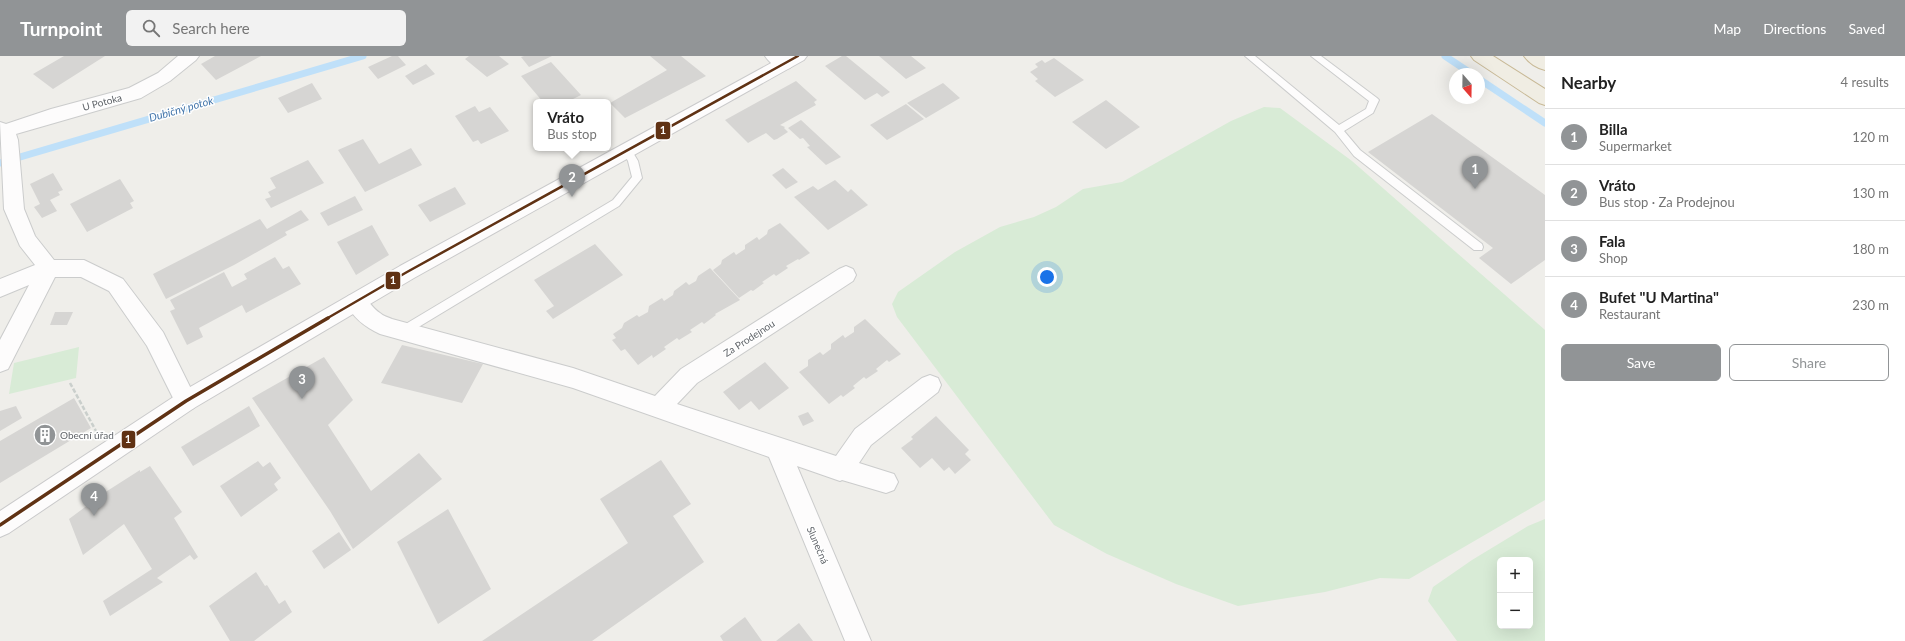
<!DOCTYPE html>
<html lang="en">
<head>
<meta charset="utf-8">
<style>
  body { margin:0; font-family:Lato,sans-serif; background:#f2f2f2; color:#222 }
  .controls { position:absolute; right:12px; bottom:12px; display:grid; overflow:hidden; border-radius:6px; box-shadow:0 4px 16px #0002 }
  .controls button { width:36px; height:36px; display:grid; place-items:center; padding:0; border:0; border-bottom:1px solid #e0e0e0; background:#fff; color:#222; font:20px sans-serif }
  .compass { position:absolute; left:1449px; top:12px; width:36px; height:36px; border-radius:50%; background:#fff; box-shadow:0 4px 16px #0002; rotate:160deg }
  .you { position:absolute; left:1047px; top:221px; width:14px; height:14px; margin:-10px; border:3px solid #fff; border-radius:50%; background:#1a73e8; box-shadow:0 0 0 6px #1a73e833 }
  .badge { display:grid; place-items:center; width:26px; height:26px; border-radius:50%; background:#919496; color:#fff; font-size:13px; font-weight:700 }
  .pin { position:absolute; translate:-50% -33px; filter:drop-shadow(0 1px 2px #0008) }
  .pin::after { content:''; position:absolute; top:21px; width:14px; height:12px; background:inherit; clip-path:polygon(0 0,100% 0,50% 100%) }
  .popup { position:absolute; left:533px; top:43px; width:78px; height:52px; box-sizing:border-box; display:grid; place-content:center; border-radius:6px; background:#fff; filter:drop-shadow(0 1px 3px #0005); font-size:13px; white-space:nowrap; color:#767676 }
  .popup b { font-size:15px; color:#222 }
  .popup::after { content:''; position:absolute; left:50%; top:100%; margin-left:-8px; border:8px solid transparent; border-top-color:#fff }
  .list { margin:0; padding:0; list-style:none }
  h2 { display:flex; justify-content:space-between; align-items:center; height:52px; margin:0; padding:0 16px; font-size:17px }
  h2 small { font-size:13px; font-weight:400; color:#767676 }
  .list li { display:grid; grid-template-columns:26px 1fr auto; gap:12px; align-items:center; box-sizing:border-box; height:56px; padding:0 16px; border-top:1px solid #e0e0e0 }
  .list b { display:block; font-size:15px; white-space:nowrap }
  .list p { margin:0; font-size:13px; white-space:nowrap; color:#767676 }
  .list em { font-size:13px; font-style:normal; color:#767676 }
  .actions { display:flex; gap:8px; padding:12px 16px }
  .actions a { flex:1; padding:9px 0; border:1px solid #919496; border-radius:6px; text-align:center; font-size:14px; color:#919496 }
  .actions .main { background:#919496; color:#fff }
  .icon { flex:none; width:22px; height:22px; fill:none; stroke:currentColor; stroke-width:2; stroke-linecap:round; stroke-linejoin:round }
  .map { position:relative; flex:none; width:1545px; height:585px; overflow:hidden }
  header { display:flex; align-items:center; gap:24px; box-sizing:border-box; height:56px; padding:0 20px; background:#919496; color:#fff }
  header strong { font-size:19px }
  nav { display:flex; gap:22px; margin-inline-start:auto; font-size:14px }
  .search { width:280px; height:36px; background:#f2f2f2; display:flex; align-items:center; gap:10px; box-sizing:border-box; padding:0 14px; border-radius:6px; color:#767676; font-size:15px }
  main { display:flex }
  aside { flex:1; background:#fff }
  .map>svg:first-child { display:block }
  .green { fill:#d8ebd6; fill-rule:evenodd }
  .lines { fill:none; stroke-linecap:round; stroke-linejoin:round }
  .stream { stroke:#bfe0f9; stroke-width:7 }
  .building { fill:#d6d5d3 }
  .lane-casing { stroke:#cbcccc; stroke-width:2 }
  .street-casing { stroke:#cbcccc; stroke-width:2 }
  .secondary-casing { stroke:#cacacb; stroke-width:2 }
  .highway-casing { stroke:#c8b996; stroke-width:2 }
  .path { stroke:#cacfcc; stroke-width:2.5; stroke-dasharray:4.5 2; stroke-linecap:butt }
  .lane { fill:#fdfcfc; fill-rule:evenodd }
  .street { fill:#fdfcfc; fill-rule:evenodd }
  .secondary { fill:#fdfcfc; fill-rule:evenodd }
  .highway { fill:#f0ede3; fill-rule:evenodd }
  .bus-1-far1-casing { stroke:#fff; stroke-width:5 }
  .bus-1-casing { stroke:#fff; stroke-width:6 }
  .bus-1-far1 { stroke:#603214; stroke-width:2.5 }
  .bus-1 { stroke:#603214; stroke-width:3.5 }
  .labels { text-anchor:middle; stroke-width:3; stroke-linejoin:round; paint-order:stroke }
  .street-label { font-size:10px; fill:#5f6368; stroke:#fff }
  .poi-label { font-size:10px; fill:#5f6368; stroke:#fff; text-anchor:start }
  .water-label { font-size:11px; font-style:italic; fill:#4174aa; stroke:#fff }
  .line-badge { stroke:#fff; stroke-width:1.5 }
  .badge-label { font-size:11px; text-anchor:middle; font-weight:bold; fill:#fff }
</style>
</head>
<body>
<header>
<strong>Turnpoint</strong>
<div class="search"><svg class="icon" aria-label="search" viewBox="0 0 24 24"><circle cx="10" cy="10" r="6"/><path d="M15 15l6 6"/></svg>Search here</div>
<nav><a>Map</a><a>Directions</a><a>Saved</a></nav>
</header>
<main>
<div class="map">
<svg width="1545" height="585" viewBox="0 0 1545 585">
  <rect width="100%" height="100%" fill="#efeeea"/>
  <path class="green" d="M1264 51 1280 52 1352 105 1545 274V444L1409 523 1380 522 1325 536 1238 550 1176 528 1107 498 1054 469 897 261 892 248 898 236 955 196 1000 171 1034 161 1056 151 1083 133 1122 126 1231 65Z
    M79 291 76 322 9 338 14 307Z
    M1545 463V585H1457L1428 545 1433 531 1472 504 1528 470ZM1500 504H1530V570H1500Z"/>
  <g class="lines">
    <path class="stream" d="M1445 0 1472 18
      M1479 23 1545 67
      M0 107 363 0"/>
  </g>
  <path class="building" d="M64 0H105L53 33 33 18Z
    M215 0H261L216 24 201 8Z
    M392 0H398L406 9 378 23 368 11Z
    M469 0H499L509 8 487 21 465 3Z
    M524 0H552L529 11 521 1Z
    M650 0H681L706 20 625 62 610 47 667 14Z
    M842 0H846L890 36 882 41 877 37 865 44 825 10Z
    M879 0H911L926 12 906 23Z
    M1054 2 1084 24 1055 41 1035 25 1038 23 1030 16 1038 11 1035 8 1042 4 1045 7Z
    M551 6 581 39 567 46H543L521 20Z
    M426 8 435 18 413 29 405 20Z
    M796 25 817 44 814 46 816 49 780 69 785 71 784 72 788 76 777 83 774 84 766 77 748 87 725 64Z
    M312 27 322 43 288 57 278 42Z
    M943 27 960 42 926 62 907 47Z
    M1106 44 1140 71 1106 93 1072 66Z
    M906 48 924 63 887 84 870 69Z
    M475 50 479 56 490 51 509 75 481 88 478 84 473 86 455 60Z
    M1432 58 1545 139V204L1511 228 1479 202 1493 192 1368 96Z
    M801 64 841 101 826 109 807 91 810 90 803 82 800 83 788 72Z
    M363 83 379 108 411 92 422 109 365 136 338 94Z
    M308 104 324 127 271 152 265 143 271 141 268 136 276 132 270 122Z
    M783 112 798 126 786 133 772 119Z
    M53 117 63 134 58 136 60 139 50 144 57 155 42 162 34 151 40 148 30 128Z
    M120 123 134 145 130 147 133 152 87 176 70 148Z
    M835 124 848 136 851 133 868 149 828 174 794 141 813 130 818 134Z
    M455 131 466 148 430 166 418 149Z
    M355 140 363 154 328 170 320 157Z
    M301 154 309 164 285 176 287 179 234 209 166 243 153 218 260 163 267 173Z
    M780 167 810 197 799 204 798 203 786 210 788 212 776 220 774 218 762 226 764 227 753 235 751 234 739 242 713 214 721 208 722 204 734 196 736 199 745 193V189L757 181 759 184 767 178 768 174Z
    M372 169 389 199 356 219 337 186Z
    M595 188 623 219 553 263 546 255 554 250 534 224Z
    M275 201 283 213 289 210 301 228 246 257 242 249 199 272 203 281 187 289 170 255 175 253 170 244 224 216 232 231 247 223 244 218Z
    M710 212 740 244 715 258 716 259 704 268 702 266 690 274 692 276 679 284 677 282 664 291 666 293 653 302 652 299 638 309 625 293 621 295 612 284 616 282 613 278 622 272 624 267 637 259 639 261 648 256 649 250 662 242 664 245 673 239 674 235 686 226 689 229 696 225 698 220Z
    M55 256H73L67 269H50Z
    M865 263 901 298 889 306 887 304 876 313 878 315 866 323 864 321 853 330 855 332 843 341 841 339 829 348 799 316 808 310V304L820 296 823 299 831 293V288L843 279 845 282 854 276V271Z
    M402 289 483 308 462 347 381 327Z
    M324 301 353 344 328 369 371 435 419 397 442 423 353 493 330 455 252 342Z
    M765 306 789 332 759 354 751 345 739 354 723 336Z
    M74 342 91 372 0 427V385Z
    M16 350 22 362 0 375V355Z
    M249 350 260 370 193 410 181 391Z
    M808 356 814 365 803 370 798 360Z
    M936 360 969 394 965 398 971 404 955 418 949 411 944 415 932 402 920 412 901 392 913 383 911 381Z
    M661 404 691 448 673 460 704 506 592 585H482L628 487 600 443Z
    M258 405 263 411 270 406 281 422 274 428 278 434 241 461 220 430Z
    M150 410 182 456 174 462 198 501 194 504 190 499 157 522 163 526 110 560 103 545 152 513 124 468 83 499 69 463 104 437 140 414V416Z
    M448 453 491 533 438 568 397 486Z
    M339 476 351 494 324 513 312 495Z
    M256 516 265 530 267 529 279 548 285 544 292 556 254 585H230L209 550Z
    M745 561 762 585H723L720 580Z
    M799 567 813 585H776Z"/>
  <g class="lines">
    <g class="lane-casing">
      <path id="lane" d="M1245 0H1255L1339 69 1366 53 1369 45 1311 0H1321L1377 42 1379 44 1373 57 1344 75 1360 94 1482 188 1483 191 1482 194H1474L1354 100 1335 76Z
        M626 89 629 90 638 105 642 122 619 150 407 278 403 280 399 278 398 275 399 272 613 144 632 121 628 105 621 93Z"/>
    </g>
    <g class="street-casing">
      <path id="street" d="M178 0H199L196 4 170 25 141 42 16 78 18 84 24 153 35 180 54 204H84L123 223 163 276 197 345 194 352 186 355 178 352 147 290 109 235 81 221H55L8 313 0 316V284L29 229 0 241V223L35 209 20 190 4 153 0 66 6 68 51 53 129 32 158 17Z
        M765 0H786L793 8 790 12C780 15 771 9 765 0Z
        M846 210 853 213 856 219 853 225 697 327 677 348 836 400 855 373 922 322 930 319 938 322 941 329 938 336 871 389 859 407 894 418 898 426 894 434 886 437 842 424 840 425 797 410 871 585H845L769 401 573 332 380 278C365 271 353 262 345 246L348 240C367 233 367 249 380 257 383 260 388 261 392 263L573 312 655 340 681 313 839 213Z"/>
    </g>
    <g class="secondary-casing">
      <path id="secondary" d="M784 0H807L804 4 414 222 194 352 9 477 0 481V455L178 338 400 210Z"/>
    </g>
    <g class="highway-casing">
      <path id="highway" d="M1471 0H1493L1545 33V49L1539 47 1474 4Z
        M1524 0H1545V14C1537 12 1529 7 1524 0Z"/>
    </g>
    <path class="path" d="M70 327 96 375"/>
    <use href="#lane" class="lane"/>
    <use href="#street" class="street"/>
    <use href="#secondary" class="secondary"/>
    <use href="#highway" class="highway"/>
    <g class="bus-1-far1-casing">
      <path id="bus-1-far1" d="M326 263 407 216 798 0"/>
    </g>
    <g class="bus-1-casing">
      <path id="bus-1" d="M0 469 186 345 328 262"/>
    </g>
    <use href="#bus-1-far1" class="bus-1-far1"/>
    <use href="#bus-1" class="bus-1"/>
  </g>
  <defs>
    <g id="building-disc" transform="scale(1.15)"><circle r="9.5" fill="#919496" stroke="#fff"/><path d="M-4-6H4V6H1V3H-1V6H-4ZM-2.5-4.3h1.7v1.8h-1.7ZM.8-4.3h1.7v1.8H.8ZM-2.5-1h1.7V.8h-1.7ZM.8-1h1.7V.8H.8Z" fill="#fff"/></g>
  </defs>
  <g fill-rule="evenodd">
    <use href="#building-disc" x="45" y="379"/>
  </g>
  <g class="labels">
    <g class="street-label">
      <text transform="translate(102 46) rotate(-15)" y="4">U Potoka</text>
      <text transform="translate(749 282) rotate(-33)" y="4">Za Prodejnou</text>
      <text transform="translate(818 489) rotate(67)" y="4">Slunečná</text>
    </g>
    <g class="poi-label">
      <text x="60" y="383">Obecní úřad</text>
    </g>
    <g class="water-label">
      <text transform="translate(181 53) rotate(-16)" y="4">Dubičný potok</text>
    </g>
  </g>
  <g class="line-badge">
    <rect x="655" y="65" width="16" height="19" rx="4" fill="#603214"/>
    <rect x="385" y="215" width="16" height="19" rx="4" fill="#603214"/>
    <rect x="121" y="374" width="15" height="19" rx="4" fill="#603214"/>
  </g>
  <g class="badge-label">
    <text x="663" y="78">1</text>
    <text x="393" y="228">1</text>
    <text x="128" y="387">1</text>
  </g>
</svg>
<div class="controls">
<button>+</button>
<button>−</button>
</div>
<svg class="compass" viewBox="-18 -18 36 36"><path d="M0-13l5 13h-10z" fill="#e53935"/><path d="M0 13l5-13h-10z" fill="#767676"/></svg>
<div class="you"></div>
<div class="pin badge" style="left:1475px;top:133px">1</div>
<div class="pin badge" style="left:572px;top:141px">2</div>
<div class="popup"><b>Vráto</b>Bus stop</div>
<div class="pin badge" style="left:302px;top:343px">3</div>
<div class="pin badge" style="left:94px;top:460px">4</div>
</div>
<aside>
<h2>Nearby<small>4 results</small></h2>
<ul class="list">
<li><span class="badge">1</span><div><b>Billa</b><p>Supermarket</p></div><em>120 m</em></li>
<li><span class="badge">2</span><div><b>Vráto</b><p>Bus stop · Za Prodejnou</p></div><em>130 m</em></li>
<li><span class="badge">3</span><div><b>Fala</b><p>Shop</p></div><em>180 m</em></li>
<li><span class="badge">4</span><div><b>Bufet &quot;U Martina&quot;</b><p>Restaurant</p></div><em>230 m</em></li>
</ul>
<div class="actions"><a class="main">Save</a><a>Share</a></div>
</aside>
</main>
</body>
</html>
